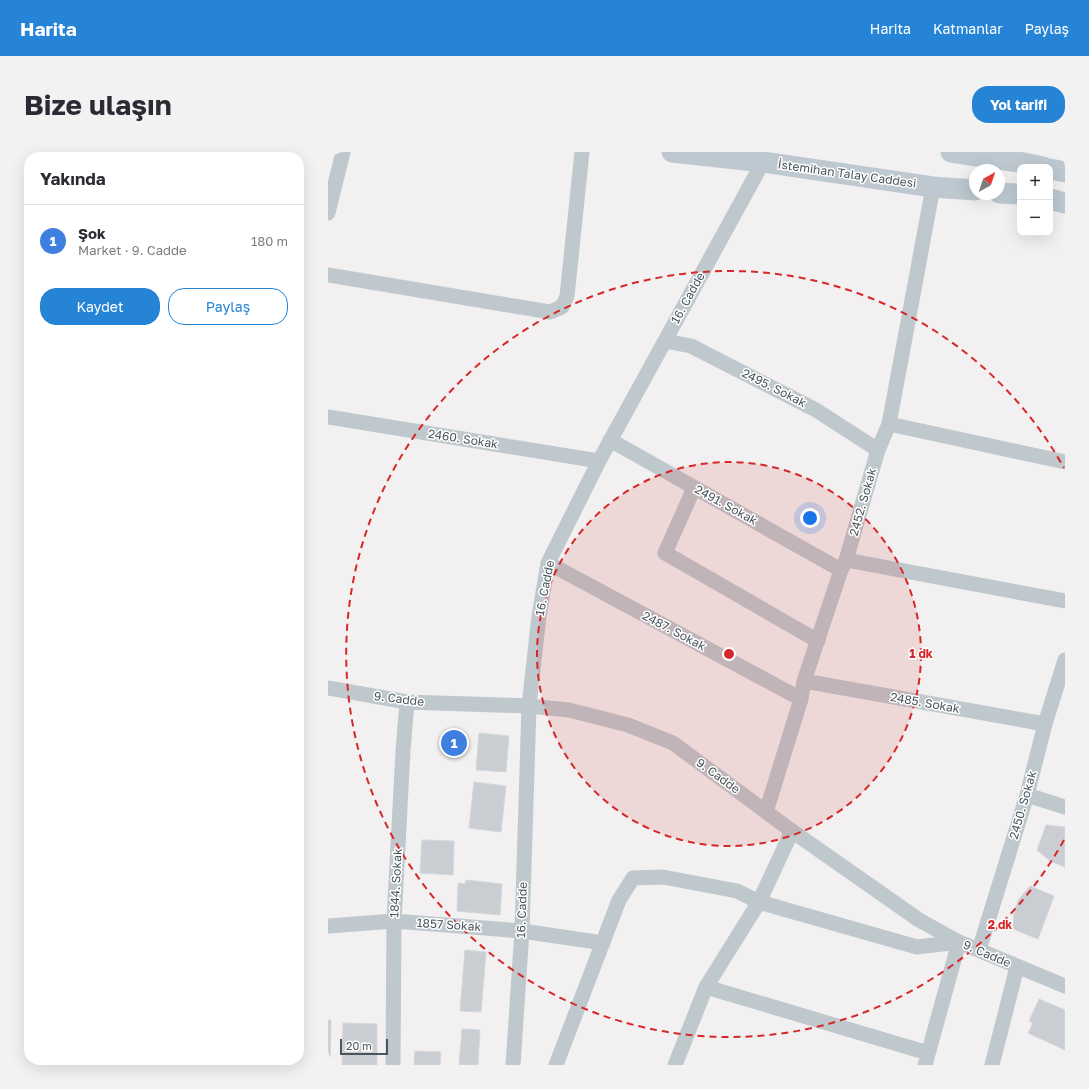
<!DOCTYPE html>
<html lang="tr">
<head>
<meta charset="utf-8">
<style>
  body { margin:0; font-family:"Golos Text",sans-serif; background:#f2f2f3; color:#2b2b33 }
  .controls { position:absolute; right:12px; top:12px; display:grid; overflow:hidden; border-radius:8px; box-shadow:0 4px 16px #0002 }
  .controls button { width:36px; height:36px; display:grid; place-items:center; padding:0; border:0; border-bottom:1px solid #e1e1e2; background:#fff; color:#2b2b33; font:20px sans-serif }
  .compass { position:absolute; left:641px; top:12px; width:36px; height:36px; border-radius:50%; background:#fff; box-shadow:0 4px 16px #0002; rotate:40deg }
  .scale { position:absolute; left:12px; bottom:10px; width:48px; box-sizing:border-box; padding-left:4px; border:2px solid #49555c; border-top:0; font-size:11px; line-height:14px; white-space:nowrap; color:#49555c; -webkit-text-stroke:3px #fff; paint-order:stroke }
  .you { position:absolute; left:482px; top:366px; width:14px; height:14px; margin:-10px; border:3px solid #fff; border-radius:50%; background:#1a73e8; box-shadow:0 0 0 6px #1a73e833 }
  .badge { display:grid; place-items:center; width:26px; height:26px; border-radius:50%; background:#2684d6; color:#fff; font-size:13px; font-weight:700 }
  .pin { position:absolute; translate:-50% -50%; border:2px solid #fff; box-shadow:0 1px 4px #0006 }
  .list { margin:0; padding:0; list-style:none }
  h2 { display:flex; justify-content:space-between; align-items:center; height:52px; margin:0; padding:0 16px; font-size:17px }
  h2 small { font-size:13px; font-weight:400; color:#7c7c81 }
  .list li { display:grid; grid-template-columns:26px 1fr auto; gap:12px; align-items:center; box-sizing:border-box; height:72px; padding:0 16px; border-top:1px solid #e1e1e2 }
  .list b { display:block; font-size:15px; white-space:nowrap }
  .list p { margin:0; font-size:13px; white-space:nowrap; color:#7c7c81 }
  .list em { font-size:13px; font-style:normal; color:#7c7c81 }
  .actions { display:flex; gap:8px; padding:12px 16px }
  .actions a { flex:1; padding:9px 0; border:1px solid #2684d6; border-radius:16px; text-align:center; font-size:14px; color:#2684d6 }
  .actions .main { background:#2684d6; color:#fff }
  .map { position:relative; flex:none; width:737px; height:913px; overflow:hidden; border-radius:16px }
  header { display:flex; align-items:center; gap:24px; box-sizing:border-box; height:56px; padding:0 20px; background:#2684d6; color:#fff }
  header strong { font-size:19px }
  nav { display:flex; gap:22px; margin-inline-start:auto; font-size:14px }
  .intro { display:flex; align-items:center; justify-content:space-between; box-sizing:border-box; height:96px; padding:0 24px }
  h1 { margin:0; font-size:28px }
  .button { padding:10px 18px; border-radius:16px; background:#2684d6; color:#fff; font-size:14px; font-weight:700 }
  main { display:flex; gap:24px; padding:0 24px }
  aside { flex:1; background:#fff; border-radius:16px; box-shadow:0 4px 16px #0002 }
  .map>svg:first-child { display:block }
  .building { fill:#caced2; stroke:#d4d7db }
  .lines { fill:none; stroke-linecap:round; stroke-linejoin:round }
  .street { stroke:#bfc8cd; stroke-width:15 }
  .secondary { stroke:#bdc8d0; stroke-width:21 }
  .ring { fill:none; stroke:#d62828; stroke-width:2; stroke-dasharray:7 5 }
  .labels { text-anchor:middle; stroke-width:3; stroke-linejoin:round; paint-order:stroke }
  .street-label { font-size:12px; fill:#49555c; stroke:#fff }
  .centre { fill:#d62828; stroke:#fff; stroke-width:2 }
  .ring-label { font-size:12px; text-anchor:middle; font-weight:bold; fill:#d62828; stroke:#fff; stroke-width:3; stroke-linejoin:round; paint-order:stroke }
</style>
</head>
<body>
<header>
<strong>Harita</strong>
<nav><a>Harita</a><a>Katmanlar</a><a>Paylaş</a></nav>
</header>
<div class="intro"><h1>Bize ulaşın</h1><a class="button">Yol tarifi</a></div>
<main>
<aside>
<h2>Yakında<small></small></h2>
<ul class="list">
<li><span class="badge" style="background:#3f7fe0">1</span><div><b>Şok</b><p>Market · 9. Cadde</p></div><em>180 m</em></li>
</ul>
<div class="actions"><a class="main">Kaydet</a><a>Paylaş</a></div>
</aside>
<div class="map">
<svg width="737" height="913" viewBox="0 0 737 913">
  <rect width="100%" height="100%" fill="#f2f0f0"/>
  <path class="building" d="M151 581 181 584 178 620 148 618Z
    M146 630 178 634 173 680 141 676Z
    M718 673 737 675V715L722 709 709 698Z
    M94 688 126 689 125 723 92 721Z
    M138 728 174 732 172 763 129 759 130 731 137 732Z
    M702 734 726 744 710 787 685 777 686 762 688 754 691 747Z
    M137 798 158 800 153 860 132 859Z
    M711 847 737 858V898L700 881 705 871 701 869Z
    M0 868H3L2 913H0Z
    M15 871 49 872V913H14Z
    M134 877 152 878 150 913H131Z
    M87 899 113 900 112 913H86Z"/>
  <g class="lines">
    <path class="street" d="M0 61 15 0
      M0 123 222 160 234 155 239 144 254 0
      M337 189 363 194 488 258 550 298
      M0 265 271 309
      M561 272 737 310
      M282 288 513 418
      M366 336 337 401 490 489
      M518 408 737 449
      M220 411 473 547
      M476 529 717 572
      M0 536 79 550 201 554 241 558 300 573 345 591 464 679 591 768 631 790 737 834
      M699 643 737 655
      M438 660 473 547 476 529 513 418 518 408 550 298 561 272 605 35
      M0 774 66 769 194 779 275 791
      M651 798 699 643 717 572 737 508
      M378 835 600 901
      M65 913 66 769 75 599 79 550
      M185 913 194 779 201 554 211 464 220 411 271 309 435 10
      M228 913 291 748 305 726 335 725 409 739 431 750 589 795 631 790 597 913
      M347 913 378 835 431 750 464 679
      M664 913 689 815"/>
    <path class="secondary" d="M344 0 435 10 605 35 647 38
      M623 0 691 10 715 15
      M722 17 737 20
      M671 41 692 42
      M722 47 737 51"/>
  </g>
  <circle cx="401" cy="502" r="192" fill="#d62828" fill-opacity=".12"/>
  <g class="ring">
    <circle cx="401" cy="502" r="192"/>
    <path d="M736 688A383 383 0 1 1 736 316"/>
  </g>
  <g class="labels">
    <g class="street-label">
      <text transform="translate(519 22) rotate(8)" y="4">İstemihan Talay Caddesi</text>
      <text transform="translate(360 146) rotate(-61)" y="4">16. Cadde</text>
      <text transform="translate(446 236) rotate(27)" y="4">2495. Sokak</text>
      <text transform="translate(135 287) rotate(9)" y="4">2460. Sokak</text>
      <text transform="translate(535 350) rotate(-74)" y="4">2452. Sokak</text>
      <text transform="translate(398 353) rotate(29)" y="4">2491. Sokak</text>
      <text transform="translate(217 436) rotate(-79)" y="4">16. Cadde</text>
      <text transform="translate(346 479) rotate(28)" y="4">2487. Sokak</text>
      <text transform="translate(71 547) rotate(7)" y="4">9. Cadde</text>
      <text transform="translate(597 551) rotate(10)" y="4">2485. Sokak</text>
      <text transform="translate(390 624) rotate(36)" y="4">9. Cadde</text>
      <text transform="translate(695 653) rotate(-74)" y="4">2450. Sokak</text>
      <text transform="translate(68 731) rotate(-87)" y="4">1844. Sokak</text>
      <text transform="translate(194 758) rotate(-88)" y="4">16. Cadde</text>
      <text transform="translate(121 773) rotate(4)" y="4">1857 Sokak</text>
      <text transform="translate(659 802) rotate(23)" y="4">9. Cadde</text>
    </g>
  </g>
  <circle cx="401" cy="502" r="6" class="centre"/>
  <g class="ring-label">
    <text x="593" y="506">1 dk</text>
    <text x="672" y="777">2 dk</text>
  </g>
</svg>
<div class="controls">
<button>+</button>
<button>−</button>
</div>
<svg class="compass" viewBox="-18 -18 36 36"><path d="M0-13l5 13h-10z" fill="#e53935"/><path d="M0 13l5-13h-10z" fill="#7c7c81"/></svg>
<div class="scale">20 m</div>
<div class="you"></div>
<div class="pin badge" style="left:126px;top:591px;background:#3f7fe0">1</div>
</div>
</main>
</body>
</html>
